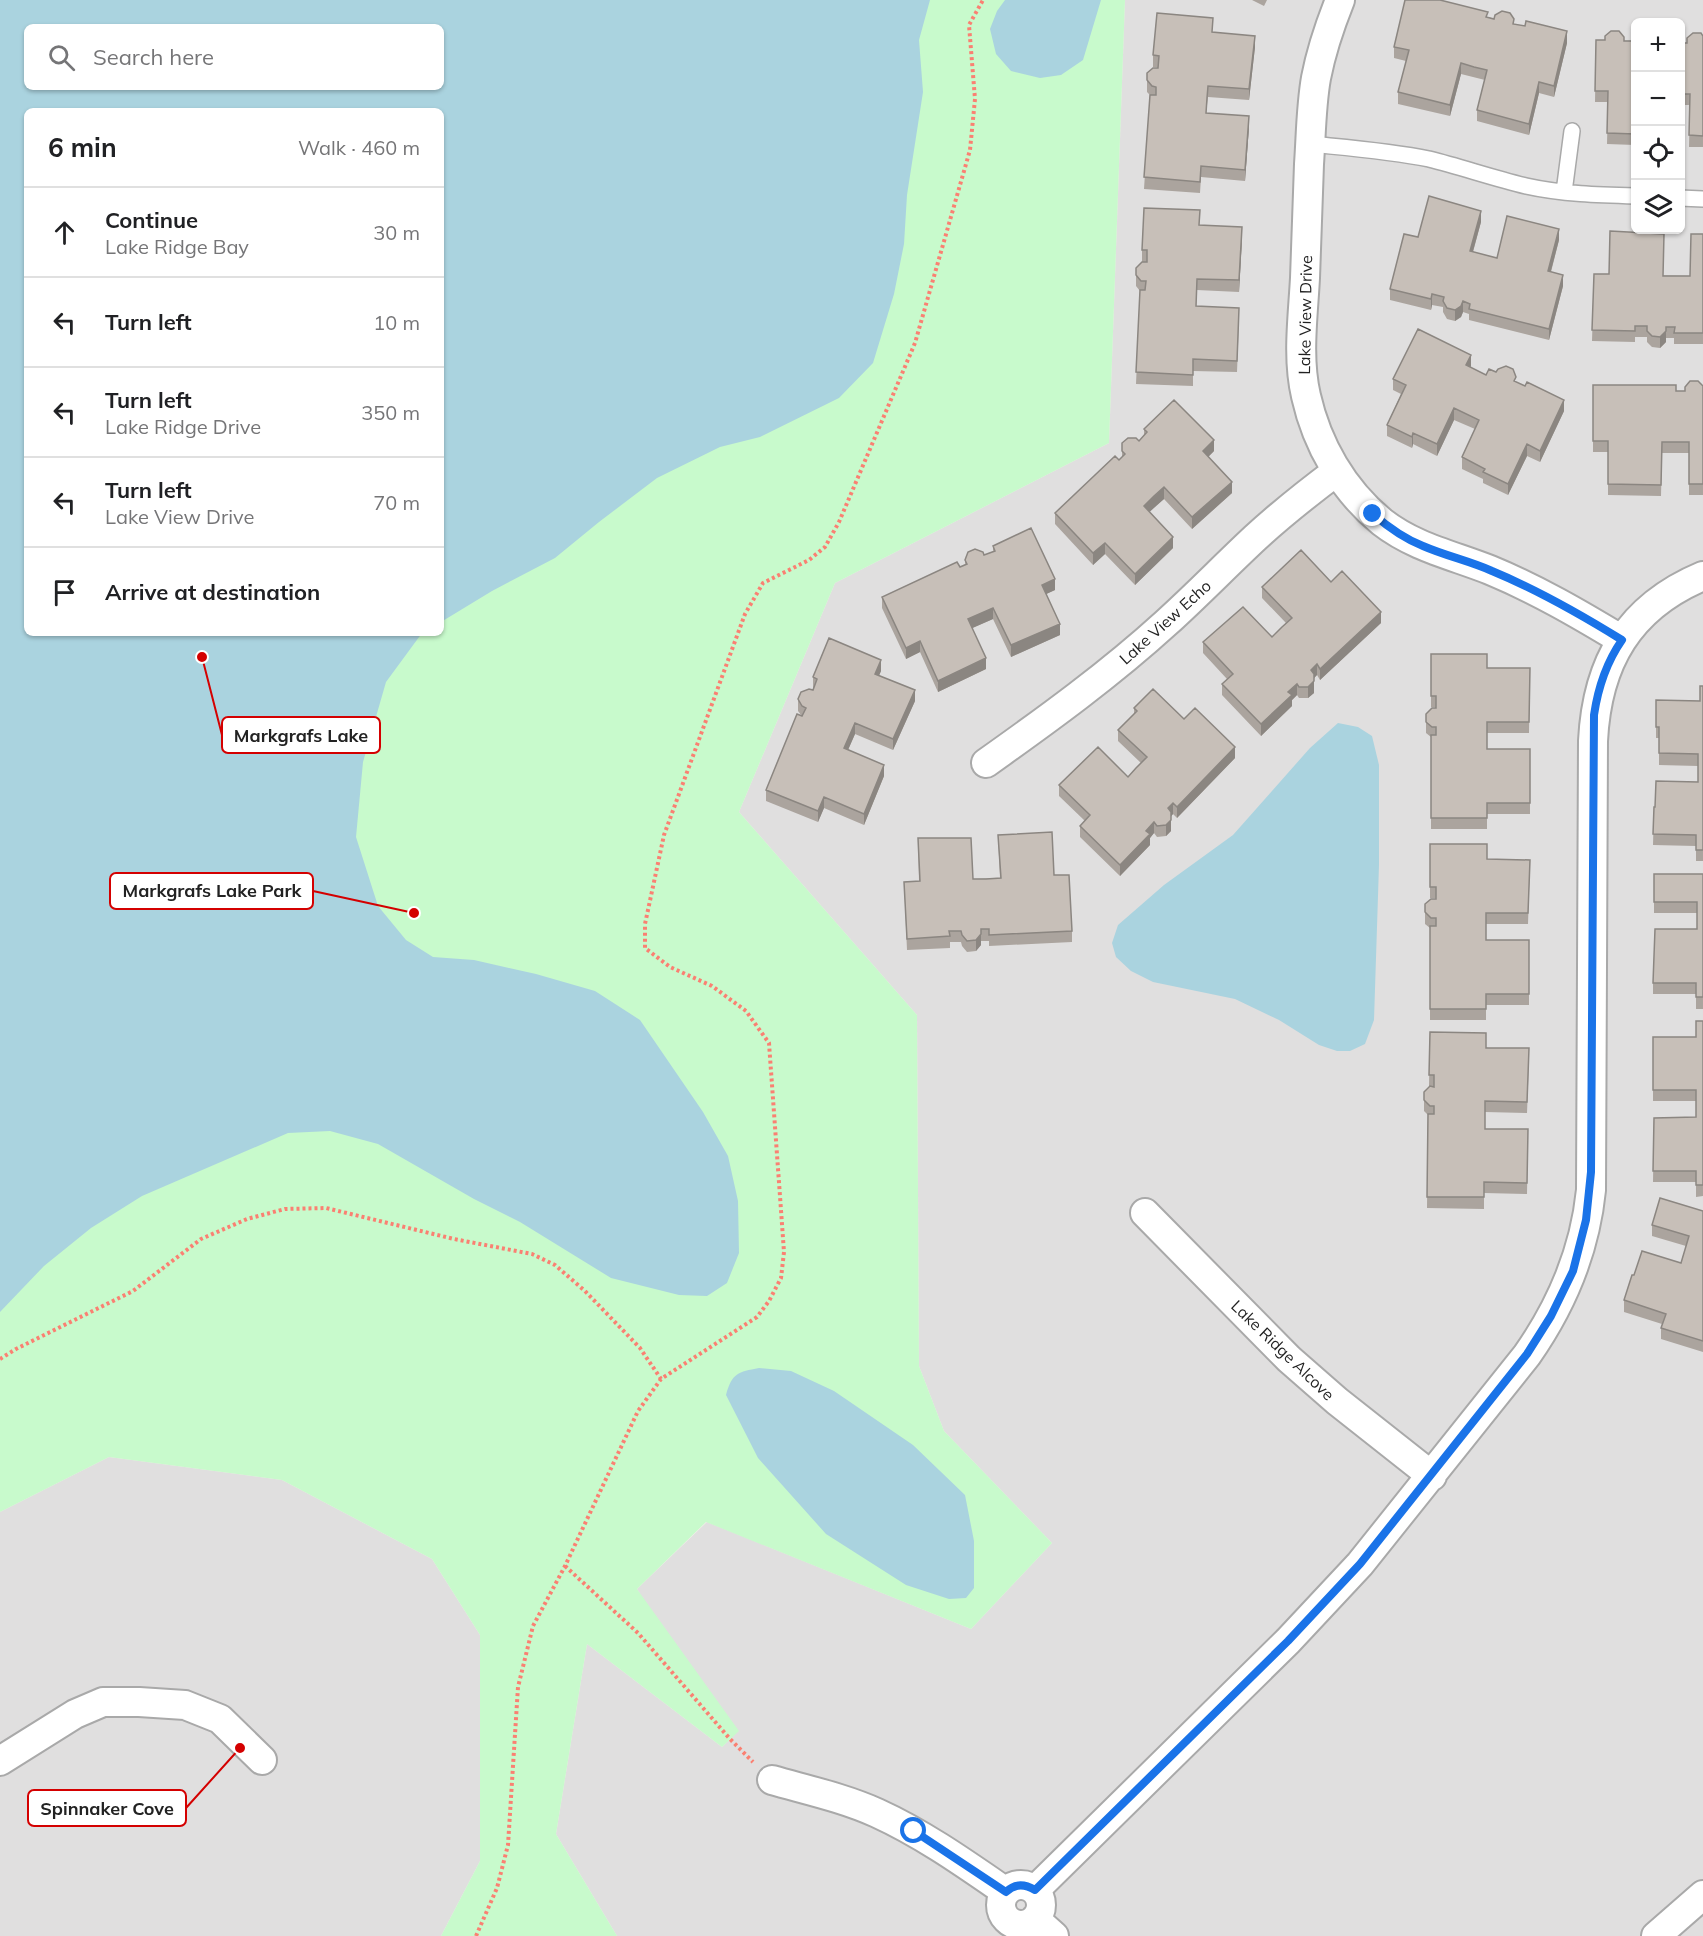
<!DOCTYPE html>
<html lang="en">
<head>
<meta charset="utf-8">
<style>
  body { margin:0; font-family:Mulish,sans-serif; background:#f6f6f6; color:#202124 }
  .controls { position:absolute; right:18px; top:18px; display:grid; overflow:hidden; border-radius:9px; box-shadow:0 2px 4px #0004 }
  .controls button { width:54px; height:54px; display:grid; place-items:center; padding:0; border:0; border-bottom:2px solid #e0e0e0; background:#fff; color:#202124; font:30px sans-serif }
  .stop { position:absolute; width:18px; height:18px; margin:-14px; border:4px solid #1a73e8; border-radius:50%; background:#fff }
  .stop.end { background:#1a73e8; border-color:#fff; box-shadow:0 2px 6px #0008 }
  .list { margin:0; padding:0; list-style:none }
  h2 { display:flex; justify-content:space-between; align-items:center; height:78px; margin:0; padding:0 24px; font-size:26px }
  h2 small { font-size:20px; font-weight:400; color:#757577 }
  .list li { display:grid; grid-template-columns:39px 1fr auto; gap:18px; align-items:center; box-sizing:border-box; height:90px; padding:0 24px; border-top:2px solid #e0e0e0 }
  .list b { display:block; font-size:22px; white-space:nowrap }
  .list p { margin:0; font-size:20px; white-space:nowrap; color:#757577 }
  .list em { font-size:20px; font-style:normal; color:#757577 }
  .icon { flex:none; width:33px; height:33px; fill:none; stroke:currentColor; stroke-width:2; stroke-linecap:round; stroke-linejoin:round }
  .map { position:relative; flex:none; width:1703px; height:1936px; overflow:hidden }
  .search { position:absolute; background:#fff; box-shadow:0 2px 4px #0004; left:24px; top:24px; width:420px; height:66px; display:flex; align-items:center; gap:15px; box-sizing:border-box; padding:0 21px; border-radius:9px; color:#757577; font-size:22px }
  .panel { position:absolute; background:#fff; box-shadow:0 2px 4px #0004; left:24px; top:108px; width:420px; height:528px; border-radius:9px }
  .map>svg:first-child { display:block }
  .residential { fill:#e0dfdf; fill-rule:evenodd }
  .park { fill:#c8facc; fill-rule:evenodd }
  .water { fill:#aad3df; fill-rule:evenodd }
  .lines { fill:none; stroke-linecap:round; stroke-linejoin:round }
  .lane-casing { stroke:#a9a9a9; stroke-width:18 }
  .street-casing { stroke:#a9a9a9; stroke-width:32 }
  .path { stroke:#fa8072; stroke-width:4; stroke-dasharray:3 3; stroke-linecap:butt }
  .lane { stroke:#fff; stroke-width:15 }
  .street { stroke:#fff; stroke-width:28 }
  .wall { fill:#aba49e }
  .shaded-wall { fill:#8b8681 }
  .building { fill:#c7bfb8; stroke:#8b8681; stroke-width:1.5 }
  .route { stroke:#1a73e8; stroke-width:8 }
  .labels { text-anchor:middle; stroke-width:5; stroke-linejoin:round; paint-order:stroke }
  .street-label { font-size:16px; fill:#222; stroke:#fff }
  .leader { fill:none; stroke:#d40000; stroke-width:2 }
  .callout-dot { fill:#d40000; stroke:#fff; stroke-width:2 }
  .callout { fill:#fff; stroke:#d40000; stroke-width:2 }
  .callout-label { font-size:18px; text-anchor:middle; font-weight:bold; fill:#222 }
</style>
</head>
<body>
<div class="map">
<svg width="1703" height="1936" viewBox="0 0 1703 1936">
  <rect width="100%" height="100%" fill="#f2efe9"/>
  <path class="residential" d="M1125 0H1703V1936H617L556 1834 587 1644 722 1747 730 1739 637 1589 707 1522 971 1629 1052 1543 944 1431 919 1366 917 1015 739 812 835 583 1109 443ZM1636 22H1680V230H1636Z
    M109 1457 282 1480 432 1559 480 1635V1861L441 1936H0V1512Z"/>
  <path class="park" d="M0 0H1125L1109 443 835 583 739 812 917 1015 919 1366 944 1431 1052 1543 971 1629 706 1522 637 1589 739 1731 722 1747 587 1644 556 1834 617 1936H441L480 1861V1635L432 1559 282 1480 109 1457 0 1512ZM27 27H441V87H27ZM27 111H441V633H27Z"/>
  <path class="water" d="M0 0H930L919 40 923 92 907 195 904 244 894 294 873 363 839 398 760 437 720 447 657 478 599 522 555 558 492 591 441 622V111H27V633H422L386 682 363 762 356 837 378 906 406 940 433 957 474 960 536 974 595 991 640 1020 703 1112 728 1156 738 1201 739 1253 727 1283 707 1296 679 1295 611 1278 520 1222 474 1199 378 1144 330 1131 288 1133 142 1196 91 1228 44 1266 0 1312ZM27 27H441V87H27Z
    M1005 0H1101L1083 60 1061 75 1040 78 1011 71 996 54 990 29 997 11Z
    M1338 723 1358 727 1372 736 1379 765V865L1374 1020 1365 1044 1350 1051H1337L1319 1045 1279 1020 1235 999 1153 982 1131 971 1116 957 1112 943 1118 925 1164 885 1233 835 1310 748Z
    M759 1368 791 1371 834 1391 913 1445 965 1495 974 1541V1588L966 1598 949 1599 906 1585 826 1534 758 1458 726 1395C732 1373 738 1372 759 1368Z"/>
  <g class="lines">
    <g class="lane-casing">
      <path id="lane" d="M1310 144C1350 148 1390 151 1429 159 1461 167 1493 178 1526 186 1562 194 1599 195 1636 196
        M1564 192 1572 131
        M1680 198 1703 199"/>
    </g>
    <g class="street-casing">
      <path id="street" d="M1340 0C1330 25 1321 52 1316 78 1311 106 1311 136 1309 164 1308 202 1306 240 1305 278 1303 316 1297 358 1306 396 1317 445 1343 490 1382 522 1414 547 1452 555 1490 570 1536 589 1579 614 1622 640
        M986 763C1048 719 1110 674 1166 623 1197 595 1225 566 1255 538 1281 514 1309 492 1337 471
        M1145 1213 1289 1359 1337 1401 1432 1476
        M0 1761 75 1714 103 1702H139L185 1705 220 1719 262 1760
        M772 1780C807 1790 844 1798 877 1813 923 1834 964 1863 1006 1892
        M1001 1905a20 20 0 1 1 40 0a20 20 0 1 1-40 0Z
        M1035 1890 1288 1641 1360 1564 1527 1355C1562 1305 1585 1250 1591 1190L1593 741C1597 662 1629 607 1703 576
        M1035 1919 1054 1936
        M1656 1936 1703 1895"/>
    </g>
    <path class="path" d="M0 1359 16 1349 133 1291 201 1239 247 1219 285 1209 326 1208 454 1239 532 1254 555 1265 585 1291 640 1348 661 1379
      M565 1566 638 1633 730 1739 753 1762
      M476 1936 497 1888 508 1845 518 1687 533 1626 565 1566 638 1411 661 1379 757 1317 769 1301 781 1278 784 1252 769 1043 746 1011 712 986 670 967 645 948V924L664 835 745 614 763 583 809 560 825 547 839 522 915 343 970 150 975 99 969 25 983 0"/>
    <use href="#lane" class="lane"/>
    <use href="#street" class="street"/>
  </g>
  <path class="wall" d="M1252 0H1267L1264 6Z
    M1488 17 1514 24 1567 43 1554 97 1539 93 1529 135 1477 121V110L1485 80 1461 74 1450 116 1398 104V92L1406 61 1394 58V47Z
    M1213 32 1255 47 1249 100 1208 97 1206 113 1249 127 1245 181 1201 177 1200 193 1144 189 1150 95 1147 92V73L1158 67H1153V55Z
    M1703 36V147H1689L1690 105H1680V43H1687Z
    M1596 40 1635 41V145L1607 144 1608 102H1595Z
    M1481 222 1473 252 1497 258 1559 240 1551 272 1563 286 1549 340 1469 320V314L1463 312 1461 317 1455 321 1447 319 1443 312V307L1432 305 1431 310 1390 300V289L1418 237Z
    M1200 226 1242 238 1239 292 1197 290 1196 306 1239 319 1237 372 1193 371V386L1136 384 1140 291 1136 286V268L1147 262H1142V250Z
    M1703 234V344H1674V338H1666V342L1660 348 1652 347 1647 342V337H1635V342L1592 341 1594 274 1690 276Z
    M1471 366 1470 368 1486 375 1516 382 1564 411 1540 462 1527 456 1508 495 1483 483V479L1462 469V457L1475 429 1454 420 1437 456 1413 444 1412 448 1387 436V425L1401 394 1393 390V379Z
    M1593 385 1676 391H1685L1703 386V495H1689V453H1662L1661 496 1608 495V452H1593Z
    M1144 429 1214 451 1208 457 1232 493 1192 529 1164 499 1154 507 1149 512 1173 548 1135 585 1105 554 1093 565 1055 524V513L1122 457V443L1139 441 1144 436Z
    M993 546 1055 590 1046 594 1060 635 1011 657 993 619 972 628 986 669 938 692 920 652 906 659 882 608V597L960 567 965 565V560L984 555 993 552Z
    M1331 582 1381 623 1320 680 1317 675 1314 678V693L1308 698H1299L1297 695 1292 700V706L1261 736 1222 695V684L1227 679 1203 653V642L1272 637 1286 623 1262 598V587Z
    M1431 654 1487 668H1530L1529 733H1487V749H1530V814H1487V829H1431V737L1426 733V714L1436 707H1431Z
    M881 671 879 675 915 701 893 750 855 734 848 750 884 776 864 825 824 808 818 822 766 801V790L801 715 798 711V699L813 690V677Z
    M1703 686V861H1696V846L1653 845 1654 807H1655L1698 782V766L1659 765V738H1656V700L1700 701Z
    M1134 708 1184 719 1235 758 1177 818 1173 814 1171 816V831L1166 836 1157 837 1154 833 1150 838V845L1120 876 1080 837V826L1085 821 1059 796V785L1128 777 1141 763 1118 741V730L1134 714Z
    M998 835 1054 875 1072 931V942L989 946V941H981V945L976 951 967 952 962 946 961 942H950V948L907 950 904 882 919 881 918 838 973 879 1000 878Z
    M1430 844 1487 859 1530 860 1528 924H1486V940H1529V1005H1486V1020H1430V928L1425 924V904L1436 899V898H1430Z
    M1654 874H1703V1009H1696V994H1653V983L1697 929V913H1654Z
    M1703 1021V1196L1696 1197V1182H1653L1654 1118 1696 1117V1101H1653V1037H1696Z
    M1430 1032 1529 1059 1527 1113 1485 1112V1129H1528L1527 1194 1484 1193V1209L1427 1208 1428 1115 1424 1111V1092L1434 1087V1086H1429Z
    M1703 1211V1352L1661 1339V1328L1662 1324 1624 1312V1300L1634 1275 1681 1263 1686 1246 1652 1236V1225Z"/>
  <path class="shaded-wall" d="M1567 31V43L1554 97V86Z
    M1255 36V47L1249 100V89Z
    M1461 63V74L1450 116V105Z
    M1539 82V93L1529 135V124Z
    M1249 116V127L1245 181V170Z
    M1481 211V222L1470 262V251Z
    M1242 227V238L1239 292V280Z
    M1559 229V240L1548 282V271Z
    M1563 275V286L1549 340V329Z
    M1432 294V305L1431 310V299Z
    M1463 301V312L1461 317 1455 321V310Z
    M1666 327V342L1660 348V337Z
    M1471 355V366L1466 377V365Z
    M1564 400V411L1540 462V451Z
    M1454 408V420L1437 456V444Z
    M1413 433V444L1412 448V437Z
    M1214 440V451L1203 462V451Z
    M1527 444V456L1508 495V484Z
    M1232 482V493L1192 529V517Z
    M1164 487V499L1144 517V506Z
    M1173 537V548L1135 585V574Z
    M1105 543V554L1093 565V553Z
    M1055 579V590L1042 596V585Z
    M993 608V619L968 630V619Z
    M1381 612V623L1320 680V669Z
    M1060 624V635L1011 657V645Z
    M920 641V652L906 659V648Z
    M986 658V669L938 692V681Z
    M881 660V671L875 685V674Z
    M1317 664V675L1311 681V670Z
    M1314 681V693L1308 698V687Z
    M1297 684V695L1292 700V706L1261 736V724L1288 692Z
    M915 690V701L893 750V739Z
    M855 723V734L844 759V748Z
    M1235 747V758L1177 818V807Z
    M884 765V776L864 825V814Z
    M824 797V808L818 822V811Z
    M1173 803V814L1168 820V808Z
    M1171 820V831L1166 836V825Z
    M1154 822V833L1150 838V845L1120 876V865L1146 831Z
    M981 934V945L976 951V940Z"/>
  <path class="building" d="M1405 0H1440L1488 12 1486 17 1494 19 1495 15 1502 11 1510 13 1514 19 1513 24 1525 26 1526 21 1567 31 1554 86 1539 82 1529 124 1477 110 1487 70 1474 67 1461 63 1450 105 1398 92 1409 50 1394 47Z
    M1157 13 1213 18 1212 32 1255 36 1249 89 1208 86 1207 98 1206 113 1249 116 1245 170 1201 166 1200 182 1144 177 1150 95H1156V87L1152 86 1147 80V73L1153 68H1158L1159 56 1153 55Z
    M1611 31H1619L1624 37V41H1635V134L1607 133 1608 91H1595L1596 40H1605V36Z
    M1693 33H1701L1703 36V136L1689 135 1690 94H1680V43H1687V38Z
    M1429 196 1481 211 1470 251 1497 258 1507 216 1559 229 1548 271 1563 275 1549 329 1469 309 1470 304 1463 301 1461 306 1455 310 1447 308 1443 301 1444 297 1432 294 1431 299 1390 289 1404 234 1418 237Z
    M1144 208 1200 210 1199 225 1242 227 1239 280 1197 279 1196 306 1239 308 1237 361 1193 359V375L1136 372 1140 290H1145L1146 281H1141L1136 275V268L1142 262H1147V250H1142Z
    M1610 231 1664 234 1663 276H1690L1691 234H1703V333H1674L1675 327H1666V331L1660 337 1652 336 1647 331V326H1635V331L1592 330 1594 274H1609Z
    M1418 329 1471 355 1466 365 1486 375 1489 369 1496 372 1498 369 1506 366 1513 369 1516 377 1514 381 1525 386 1527 382 1564 400 1540 451 1527 444 1508 484 1483 472 1485 469 1462 457 1479 420 1454 408 1437 444 1413 433 1412 437 1387 425 1406 385 1393 379Z
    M1690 381H1698L1703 386V484H1689V442H1662L1661 485 1608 484V441H1593V385H1676V391H1685V387Z
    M1174 400 1214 440 1203 451 1232 482 1192 517 1164 487 1154 496 1144 506 1173 537 1135 574 1105 543 1093 553 1055 513 1115 456 1119 460 1125 454 1122 451V443L1128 438H1136L1139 441 1147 432 1144 429Z
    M1031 528 1055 579 1042 585 1060 624 1011 645 993 608 968 619 986 658 938 681 920 641 906 648 882 597 957 562 960 567 967 564 965 560 968 552 975 549 983 552 984 555 995 551 993 546Z
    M1301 550 1331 582 1342 571 1381 612 1320 669 1317 664 1311 670 1314 674V681L1308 687H1299L1297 684 1288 692 1292 695 1261 724 1222 684 1233 674 1203 642 1243 607 1272 637 1282 627 1292 618 1262 587Z
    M829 638 881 660 875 674 915 690 893 739 855 723 844 748 884 765 864 814 824 797 818 811 766 790 797 714 802 716 806 708 802 706 798 699 801 692 809 689 813 690 817 679 813 677Z
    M1431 654H1487V668H1530L1529 722H1487V749H1530V803H1487V818H1431V735H1436V727H1432L1426 722V714L1432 708H1436V696H1431Z
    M1700 686H1703V850H1696V835L1653 834 1654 807H1655L1656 781 1698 782V754L1659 753V727H1656V700L1700 701Z
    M1153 689 1184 719 1195 708 1235 747 1177 807 1173 803 1168 808 1171 812V820L1166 825 1157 826 1154 822 1146 831 1150 834 1120 865 1080 826 1090 815 1059 785 1098 747 1128 777 1136 768 1147 757 1118 730 1137 711 1134 708Z
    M1052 832 1054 875H1069L1072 931 989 935V929H981V934L976 940 967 941 962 935 961 931H949L950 936 907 939 904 882 920 881 918 838H971L973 879H986L1001 878 998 835Z
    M1430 844H1487V859L1530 860 1528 913H1486V940H1529V994H1486V1009H1430V926H1436V918H1431L1425 912V904L1431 899H1436V887H1430Z
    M1654 874H1703V997H1696V983H1653L1655 929H1697V902H1654Z
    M1696 1021H1703V1185H1696V1171H1653L1654 1118 1696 1117V1090H1653V1037H1696Z
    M1430 1032 1486 1033V1048H1529L1527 1102 1485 1101V1129H1528L1527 1183 1484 1182V1197H1427L1428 1114H1434V1106H1430L1424 1100V1092L1430 1086 1434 1087V1075H1429Z
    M1660 1198 1703 1211V1341L1661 1328 1666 1314 1624 1300 1632 1275H1634L1642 1251 1681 1263 1689 1236 1652 1225Z"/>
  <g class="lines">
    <path class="route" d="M914 1831 1006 1892C1015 1883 1025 1884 1035 1890L1288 1641 1360 1564 1527 1354 1551 1316 1573 1271 1586 1220 1591 1172 1594 715C1598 688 1606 663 1622 640 1580 614 1538 590 1492 571 1470 561 1446 556 1423 546 1405 539 1388 527 1373 514"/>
  </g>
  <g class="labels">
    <g class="street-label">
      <text transform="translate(1305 315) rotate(-89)" y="6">Lake View Drive</text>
      <text transform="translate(1165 622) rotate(-42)" y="6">Lake View Echo</text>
      <text transform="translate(1283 1350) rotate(44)" y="6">Lake Ridge Alcove</text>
    </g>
  </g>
  <path class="leader" d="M202 657L222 735M414 913L313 891M240 1748L186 1808"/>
  <g class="callout-dot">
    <circle cx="202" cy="657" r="6"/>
    <circle cx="414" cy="913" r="6"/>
    <circle cx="240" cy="1748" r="6"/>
  </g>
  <g class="callout">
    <rect x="222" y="717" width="158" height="36" rx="6"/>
    <rect x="110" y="873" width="203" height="36" rx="6"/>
    <rect x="28" y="1790" width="158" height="36" rx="6"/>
  </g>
  <g class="callout-label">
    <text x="301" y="742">Markgrafs Lake</text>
    <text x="212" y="897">Markgrafs Lake Park</text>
    <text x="107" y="1815">Spinnaker Cove</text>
  </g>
</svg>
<div class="controls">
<button>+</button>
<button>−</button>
<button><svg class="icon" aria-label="locate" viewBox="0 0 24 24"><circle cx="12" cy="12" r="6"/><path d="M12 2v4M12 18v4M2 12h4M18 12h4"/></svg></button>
<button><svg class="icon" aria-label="layers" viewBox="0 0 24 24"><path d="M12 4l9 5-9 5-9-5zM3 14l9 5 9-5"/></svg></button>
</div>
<div class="stop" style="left:914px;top:1831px"></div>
<div class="stop end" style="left:1373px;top:514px"></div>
<div class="search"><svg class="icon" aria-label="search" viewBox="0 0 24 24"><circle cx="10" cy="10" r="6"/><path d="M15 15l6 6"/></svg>Search here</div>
<section class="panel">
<h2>6 min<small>Walk · 460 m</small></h2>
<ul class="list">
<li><svg class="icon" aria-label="ahead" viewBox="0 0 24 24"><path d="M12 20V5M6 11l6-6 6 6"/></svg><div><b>Continue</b><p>Lake Ridge Bay</p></div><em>30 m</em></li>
<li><svg class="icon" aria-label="left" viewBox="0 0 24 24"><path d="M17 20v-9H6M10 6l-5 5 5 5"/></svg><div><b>Turn left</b></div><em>10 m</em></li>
<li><svg class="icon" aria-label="left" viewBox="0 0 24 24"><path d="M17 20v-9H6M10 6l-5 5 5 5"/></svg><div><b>Turn left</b><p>Lake Ridge Drive</p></div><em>350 m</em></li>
<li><svg class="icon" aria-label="left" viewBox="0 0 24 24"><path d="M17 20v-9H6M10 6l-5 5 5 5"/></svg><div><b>Turn left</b><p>Lake View Drive</p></div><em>70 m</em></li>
<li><svg class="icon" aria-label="arrive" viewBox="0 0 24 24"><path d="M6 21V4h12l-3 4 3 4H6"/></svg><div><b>Arrive at destination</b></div></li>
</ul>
</section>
</div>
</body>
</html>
